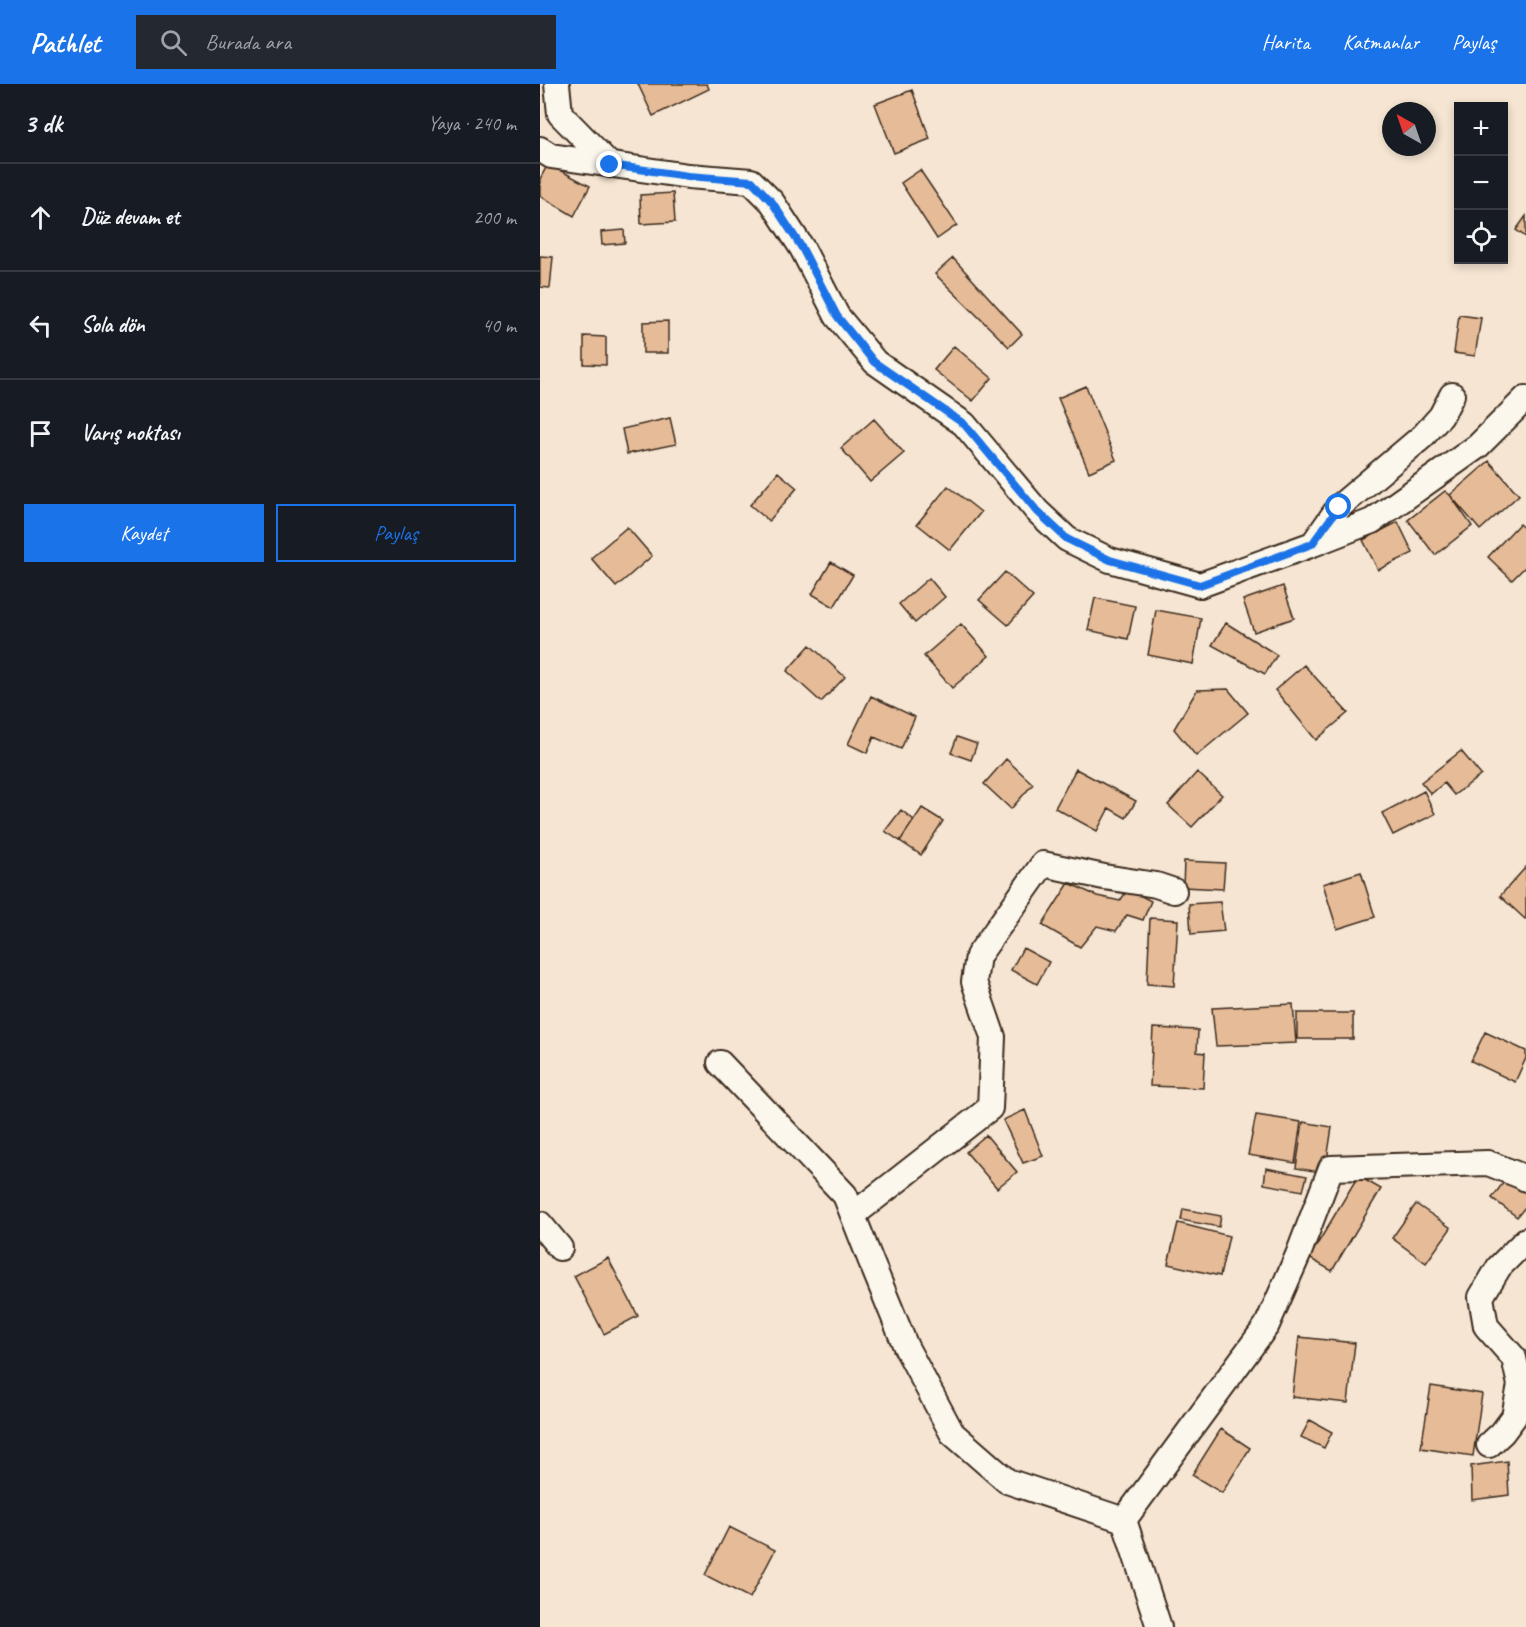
<!DOCTYPE html>
<html lang="tr">
<head>
<meta charset="utf-8">
<style>
  body { margin:0; font-family:Caveat,sans-serif; background:#242831; color:#f1f3f6 }
  .controls { position:absolute; right:18px; top:18px; display:grid; overflow:hidden; border-radius:0px; box-shadow:0 3px 9px #0003 }
  .controls button { width:54px; height:54px; display:grid; place-items:center; padding:0; border:0; border-bottom:2px solid #363941; background:#171b24; color:#f1f3f6; font:30px sans-serif }
  .compass { position:absolute; left:842px; top:18px; width:54px; height:54px; border-radius:50%; background:#171b24; box-shadow:0 3px 9px #0003; rotate:320deg }
  .stop { position:absolute; width:18px; height:18px; margin:-14px; border:4px solid #1a73e8; border-radius:50%; background:#fff }
  .stop.end { background:#1a73e8; border-color:#fff; box-shadow:0 2px 6px #0008 }
  .list { margin:0; padding:0; list-style:none }
  h2 { display:flex; justify-content:space-between; align-items:center; height:78px; margin:0; padding:0 24px; font-size:26px }
  h2 small { font-size:20px; font-weight:400; color:#9ea1a6 }
  .list li { display:grid; grid-template-columns:39px 1fr auto; gap:18px; align-items:center; box-sizing:border-box; height:108px; padding:0 24px; border-top:2px solid #363941 }
  .list b { display:block; font-size:22px; white-space:nowrap }
  .list em { font-size:20px; font-style:normal; color:#9ea1a6 }
  .actions { display:flex; gap:12px; padding:18px 24px }
  .actions a { flex:1; padding:14px 0; border:2px solid #1a73e8; border-radius:0px; text-align:center; font-size:21px; color:#1a73e8 }
  .actions .main { background:#1a73e8; color:#fff }
  .icon { flex:none; width:33px; height:33px; fill:none; stroke:currentColor; stroke-width:2; stroke-linecap:round; stroke-linejoin:round }
  .map { position:relative; flex:none; width:986px; height:1543px; overflow:hidden }
  header { display:flex; align-items:center; gap:36px; box-sizing:border-box; height:84px; padding:0 30px; background:#1a73e8; color:#fff }
  header strong { font-size:28px }
  nav { display:flex; gap:33px; margin-inline-start:auto; font-size:21px }
  .search { width:420px; height:54px; background:#242831; display:flex; align-items:center; gap:15px; box-sizing:border-box; padding:0 21px; border-radius:0px; color:#9ea1a6; font-size:22px }
  main { display:flex }
  aside { flex:1; background:#171b24 }
  .map>svg:first-child { display:block }
  .building { fill:#e6bb97; stroke:#3b2a1e; stroke-width:1.5 }
  .lines { fill:none; stroke-linecap:round; stroke-linejoin:round }
  .minor-casing { stroke:#3b2a1e; stroke-width:28 }
  .minor { stroke:#fbf7ec; stroke-width:24 }
  .route { stroke:#1a73e8; stroke-width:8 }
</style>
</head>
<body>
<header>
<strong>Pathlet</strong>
<div class="search"><svg class="icon" aria-label="search" viewBox="0 0 24 24"><circle cx="10" cy="10" r="6"/><path d="M15 15l6 6"/></svg>Burada ara</div>
<nav><a>Harita</a><a>Katmanlar</a><a>Paylaş</a></nav>
</header>
<main>
<aside>
<h2>3 dk<small>Yaya · 240 m</small></h2>
<ul class="list">
<li><svg class="icon" aria-label="ahead" viewBox="0 0 24 24"><path d="M12 20V5M6 11l6-6 6 6"/></svg><div><b>Düz devam et</b></div><em>200 m</em></li>
<li><svg class="icon" aria-label="left" viewBox="0 0 24 24"><path d="M17 20v-9H6M10 6l-5 5 5 5"/></svg><div><b>Sola dön</b></div><em>40 m</em></li>
<li><svg class="icon" aria-label="arrive" viewBox="0 0 24 24"><path d="M6 21V4h12l-3 4 3 4H6"/></svg><div><b>Varış noktası</b></div></li>
</ul>
<div class="actions"><a class="main">Kaydet</a><a>Paylaş</a></div>
</aside>
<div class="map">
<svg width="986" height="1543" viewBox="0 0 986 1543">
  <rect width="100%" height="100%" fill="#f5e5d2"/>
  <filter id="ink" filterUnits="userSpaceOnUse"><feTurbulence type="fractalNoise" baseFrequency=".0167" numOctaves="2"/><feDisplacementMap in="SourceGraphic" scale="12" xChannelSelector="R" yChannelSelector="G"/><feConvolveMatrix kernelMatrix="1 2 1 2 8 2 1 2 1" color-interpolation-filters="sRGB"/></filter>
  <g filter="url(#ink)">
    <path class="building" d="M98 0H167L169 5 113 32Z
      M372 6 390 55 354 69 335 20Z
      M8 80 50 102 34 132 0 112V95Z
      M380 86 417 141 397 155 361 99Z
      M133 109 135 138 101 140 100 111Z
      M986 132V153L976 146Z
      M84 146 85 159 62 161 61 148Z
      M0 172 13 173 10 204 0 203Z
      M413 174 482 250 469 263 395 190Z
      M919 231 941 234 935 272 914 269Z
      M128 237V269H103V238Z
      M44 252 66 253V281L44 280Z
      M414 262 452 294 433 317 394 286Z
      M546 302 576 376 549 388 518 314Z
      M130 334 136 360 87 370 82 345Z
      M334 335 364 369 330 398 301 364Z
      M949 377 979 411 940 446 910 411Z
      M238 388 257 404 229 437 210 421Z
      M408 402 441 428 410 466 377 440Z
      M905 407 910 411 932 442 895 471 868 436Z
      M858 438 873 469 838 486 823 456Z
      M979 440 986 446V482L972 496 948 473Z
      M87 443 112 472 76 503 51 474Z
      M291 478 313 491 294 523 272 510Z
      M465 488 493 513 468 541 439 516Z
      M389 494 405 513 375 539 359 520Z
      M743 502 754 534 714 548 703 516Z
      M555 514 595 522 588 555 548 546Z
      M616 526 661 534 653 580 608 571Z
      M686 539 737 571 725 590 672 561Z
      M421 540 449 572 412 604 384 572Z
      M270 561 305 593 281 618 247 587Z
      M764 581 808 629 776 656 735 606Z
      M688 605 708 629 656 672 634 645 657 606Z
      M331 612 375 633 361 665 334 653 327 669 308 660Z
      M417 653 437 660 431 676 411 669Z
      M921 667 941 691 914 711 904 699 891 710 881 698Z
      M466 675 493 700 471 725 444 700Z
      M536 685 596 717 586 734 569 724 557 747 515 724Z
      M657 688 682 711 652 743 628 721Z
      M884 707 895 730 853 751 842 729Z
      M382 724 403 737 381 771 360 757Z
      M361 726 374 736 360 757 345 747Z
      M644 777 685 779 683 805 643 803Z
      M986 783V834L985 835 960 812Z
      M821 788 835 833 797 845 783 800Z
      M529 799 557 812 580 817 588 805 611 817 603 836 587 831 576 847 557 842 540 863 502 841Z
      M680 818 684 847 651 850 649 820Z
      M610 834 638 836 634 902 607 900Z
      M483 864 509 878 497 900 471 886Z
      M753 920 756 959 676 962 672 924Z
      M757 929H813V955H757Z
      M613 944 658 946 657 968 665 969 663 1004 610 1002Z
      M945 948 986 967V974L975 998 931 977Z
      M485 1026 503 1072 483 1079 463 1036Z
      M716 1031 761 1038 755 1079 708 1071Z
      M763 1038 792 1043 785 1089 756 1084Z
      M446 1051 477 1088 457 1104 426 1068Z
      M726 1084 767 1092 763 1107 724 1100Z
      M818 1092 841 1105 792 1187 769 1174Z
      M968 1092 986 1106V1122L977 1133 952 1114Z
      M876 1120 911 1144 886 1179 852 1154Z
      M643 1125 681 1132 679 1143 641 1136Z
      M638 1139 689 1152 680 1192 628 1180Z
      M68 1174 98 1232 64 1250 34 1192Z
      M759 1253 815 1259 808 1319 752 1313Z
      M891 1302 942 1310 933 1372 881 1364Z
      M770 1336 792 1348 784 1364 761 1353Z
      M681 1345 710 1364 682 1409 652 1391Z
      M967 1377 969 1411 932 1416 931 1382Z
      M189 1443 235 1466 210 1514 165 1491Z"/>
    <g class="lines">
      <g class="minor-casing">
        <path id="minor" d="M17 0 20 30 70 81
          M0 65 11 72 148 92 211 97 232 118 262 164 297 232 335 278 424 340 497 427 527 455 570 476 660 501 773 460 832 437 938 362 986 314
          M773 460 799 423 883 352 901 332 912 311
          M180 979 305 1111 330 1175 366 1263 412 1349 467 1397 584 1436 619 1543
          M313 1131 450 1024 453 953 434 898 438 872 503 780 564 793 616 801 634 807
          M0 1140 20 1164
          M949 1361 962 1349 974 1333 980 1301 974 1274 946 1242 941 1213 959 1183 986 1156
          M584 1436 727 1241 758 1171 791 1084 948 1079 981 1092 986 1095"/>
      </g>
      <use href="#minor" class="minor"/>
    </g>
  </g>
  <g class="lines" filter="url(#ink)">
    <path class="route" d="M70 81 148 92 212 97 232 118 262 164 297 232 334 278 424 340 497 427 527 455 570 476 660 501 772 460 799 423"/>
  </g>
</svg>
<div class="controls">
<button>+</button>
<button>−</button>
<button><svg class="icon" aria-label="locate" viewBox="0 0 24 24"><circle cx="12" cy="12" r="6"/><path d="M12 2v4M12 18v4M2 12h4M18 12h4"/></svg></button>
</div>
<svg class="compass" viewBox="-18 -18 36 36"><path d="M0-13l5 13h-10z" fill="#e53935"/><path d="M0 13l5-13h-10z" fill="#9ea1a6"/></svg>
<div class="stop" style="left:799px;top:423px"></div>
<div class="stop end" style="left:70px;top:81px"></div>
</div>
</main>
</body>
</html>
